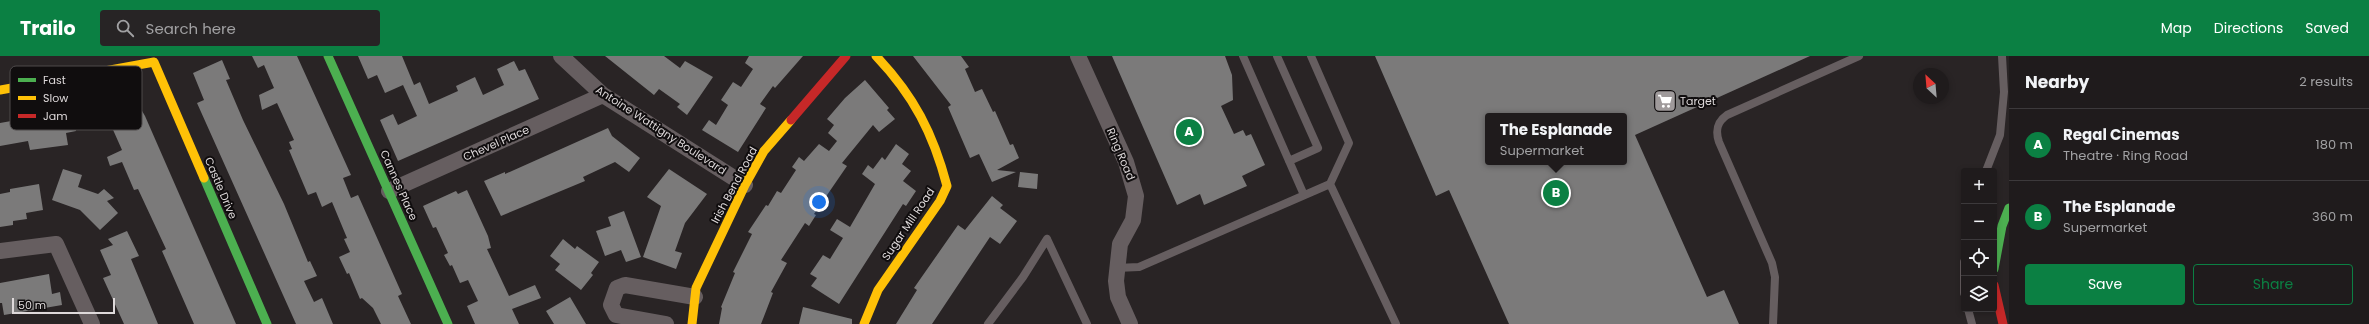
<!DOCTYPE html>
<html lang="en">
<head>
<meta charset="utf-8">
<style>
  body { margin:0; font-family:Poppins,sans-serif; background:#272425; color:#f1f3f6 }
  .controls { position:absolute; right:12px; bottom:12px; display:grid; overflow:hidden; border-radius:4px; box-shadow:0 2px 6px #0003 }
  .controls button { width:36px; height:36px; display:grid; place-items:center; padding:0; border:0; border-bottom:1px solid #3c393b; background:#1f1b1c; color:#f1f3f6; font:20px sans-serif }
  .compass { position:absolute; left:1913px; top:12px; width:36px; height:36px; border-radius:50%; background:#1f1b1c; box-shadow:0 2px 6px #0003; rotate:334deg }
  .scale { position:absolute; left:12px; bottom:10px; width:103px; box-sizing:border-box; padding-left:4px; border:2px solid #ded9da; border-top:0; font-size:11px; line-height:14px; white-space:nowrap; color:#ded9da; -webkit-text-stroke:3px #100d0e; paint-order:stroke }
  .you { position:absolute; left:819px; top:146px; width:14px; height:14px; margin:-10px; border:3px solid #fff; border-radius:50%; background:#1a73e8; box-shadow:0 0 0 6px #1a73e833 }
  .badge { display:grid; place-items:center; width:26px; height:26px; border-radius:50%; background:#0b8043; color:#fff; font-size:13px; font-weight:700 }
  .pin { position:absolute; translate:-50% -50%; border:2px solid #fff; box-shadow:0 1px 4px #0006 }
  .popup { position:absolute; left:1485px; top:57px; width:142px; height:52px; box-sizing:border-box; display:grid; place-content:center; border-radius:4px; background:#1f1b1c; filter:drop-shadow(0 1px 3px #0005); font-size:13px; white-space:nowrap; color:#a1a1a3 }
  .popup b { font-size:15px; color:#f1f3f6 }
  .popup::after { content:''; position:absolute; left:50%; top:100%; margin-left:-8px; border:8px solid transparent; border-top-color:#1f1b1c }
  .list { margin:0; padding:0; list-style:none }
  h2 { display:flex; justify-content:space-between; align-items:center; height:52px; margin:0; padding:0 16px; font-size:17px }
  h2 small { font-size:13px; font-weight:400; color:#a1a1a3 }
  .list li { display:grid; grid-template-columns:26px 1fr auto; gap:12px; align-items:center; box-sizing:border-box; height:72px; padding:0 16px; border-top:1px solid #3c393b }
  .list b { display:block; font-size:15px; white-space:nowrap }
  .list p { margin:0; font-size:13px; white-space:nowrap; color:#a1a1a3 }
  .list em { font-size:13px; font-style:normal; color:#a1a1a3 }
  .actions { display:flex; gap:8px; padding:12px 16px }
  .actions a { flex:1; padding:9px 0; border:1px solid #0b8043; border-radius:4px; text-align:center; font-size:14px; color:#0b8043 }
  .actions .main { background:#0b8043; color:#fff }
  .icon { flex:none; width:22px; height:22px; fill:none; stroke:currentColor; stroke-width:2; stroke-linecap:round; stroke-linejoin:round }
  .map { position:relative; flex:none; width:2009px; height:268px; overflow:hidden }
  header { display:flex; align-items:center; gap:24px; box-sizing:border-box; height:56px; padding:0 20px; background:#0b8043; color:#fff }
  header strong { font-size:19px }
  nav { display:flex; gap:22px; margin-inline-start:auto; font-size:14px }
  .search { width:280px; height:36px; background:#272425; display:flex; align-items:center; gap:10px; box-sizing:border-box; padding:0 14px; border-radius:4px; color:#a1a1a3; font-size:15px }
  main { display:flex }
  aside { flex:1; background:#1f1b1c }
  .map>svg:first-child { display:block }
  .building { fill:#7b7a7a; fill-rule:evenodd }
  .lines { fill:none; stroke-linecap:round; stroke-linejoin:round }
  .lane { stroke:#665e60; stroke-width:8 }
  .street { stroke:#665e60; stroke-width:16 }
  .fast { stroke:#4caf50; stroke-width:9 }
  .slow { stroke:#ffc107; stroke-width:9 }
  .jam { stroke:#c62828; stroke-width:9 }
  .labels { text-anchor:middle; stroke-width:4; stroke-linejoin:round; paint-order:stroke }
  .poi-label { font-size:11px; fill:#ded9da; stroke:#100d0e; text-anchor:start }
  .street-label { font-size:11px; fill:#ded9da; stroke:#100d0e }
  .key { fill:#100d0e; stroke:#4e4a4b; stroke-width:1 }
  .key-label { font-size:11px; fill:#ded9da }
</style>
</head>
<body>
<header>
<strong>Trailo</strong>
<div class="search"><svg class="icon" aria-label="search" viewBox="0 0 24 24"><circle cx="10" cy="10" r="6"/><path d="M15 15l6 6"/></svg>Search here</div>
<nav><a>Map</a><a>Directions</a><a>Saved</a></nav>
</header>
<main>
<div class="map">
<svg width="2009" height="268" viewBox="0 0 2009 268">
  <rect width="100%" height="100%" fill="#292425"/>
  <path class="building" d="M252 0H297L351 119 343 122 351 142 358 139 402 238 398 240 411 268H381L373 252 362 242 360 243 349 217 347 218 339 201 350 196 344 183 347 182 332 146 322 151 316 136 308 139 289 94 292 93 289 86 294 84 277 47 262 54 259 39 274 32 264 9 258 12Z
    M358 0H402L414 29 420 26 429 48 458 35 456 30 475 21 483 39 504 29 497 13 514 5 519 15 525 13 539 43 398 105 380 64 393 58 398 69 417 60 403 29 385 37 377 19 368 23Z
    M605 0H664L680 12 685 5 713 21 687 59 677 51 680 48 659 33 654 39Z
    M749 0H803L775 32 773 30 760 48 766 52 738 96 702 74 709 64 716 69 728 49 721 44 733 26 741 31 753 13 745 7Z
    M913 0H961L969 11 965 13 975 36 982 33 993 56 995 55 1010 89 1013 88 1019 102 997 114 1016 116 992 126 979 98 970 102 948 51 951 49Z
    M1112 0H1225L1232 19 1233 44 1221 50 1234 78 1243 74 1246 80 1251 78 1265 109 1242 120 1247 130 1204 149 1200 138 1177 149Z
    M1375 0H1810L1635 79 1707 241 1724 234 1739 268H1509L1449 134 1436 140ZM1488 60H1624V106H1488Z
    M222 4 230 23 226 24 243 64 284 148 308 206 310 205 317 220 304 225 314 246 322 242 333 268H296L197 47 204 44 193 17Z
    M865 24 889 52 887 54 895 63 879 76 873 69 842 107 847 110 814 158 816 159 809 170 805 167 781 204 787 207 771 236 773 237 761 268H719L722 252 721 251 735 217 733 216 752 178 748 176 766 149 768 150 777 135 781 137 796 114 792 111 799 101 804 105 819 88 829 95 837 85 828 77 834 69 827 63 845 42Z
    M131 36 145 60 236 268H194L162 195 166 193 138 133 134 134 122 106 110 110 107 101 122 94 102 49Z
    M73 54 76 75 66 77 68 89 30 94 28 85 0 90V67Z
    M608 72 612 80 640 102 629 116 615 106 583 121 585 125 501 160 484 125 505 116V118Z
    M896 88 909 98 902 108 911 115 903 125 916 135 906 150 903 148 839 248 811 230 817 222 810 218 823 199 830 203 843 182 830 174 837 163 850 171 875 128 862 118 868 109 873 113 882 101 885 104Z
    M63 113 82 119 78 131 98 138 104 133 114 142 107 145 118 157 100 174 80 154 52 144Z
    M669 113 707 138 685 167 675 195 682 197 676 213 643 201 661 150 647 141Z
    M1020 116 1038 118 1037 133 1018 131Z
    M39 128 43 154 26 157 27 163 13 165V169L0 171V138L10 136V133Z
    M467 134 488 180 491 192 487 193 509 240 535 229 541 242 512 253 519 268H475L467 250 478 245 468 224 460 227 452 209 450 210 444 199 448 197 436 171 433 172 423 150 456 135 458 138Z
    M992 140 1003 149 1000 152 1017 165 1000 188 990 181 932 268H896L917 234 914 232 958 169 965 174Z
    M624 155 641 201 626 206 621 194 605 200 596 175 611 170 608 161Z
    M127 175 139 200 131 203 158 268H124L103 222 111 219 100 194 113 189 108 183Z
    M563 183 575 193 577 190 599 206 591 217 593 219 581 234 555 214 560 208 550 200Z
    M49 218 52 238 60 236 62 249 4 259 2 247H0V227Z
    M570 241 586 268H554L546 255Z
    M803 251 852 263V268H799Z"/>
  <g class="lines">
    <path class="lane" d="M1243 0 1304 139
      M1277 0 1318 92 1289 105
      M1311 0 1349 87 1330 128 1396 268
      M1986 115 2000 79 2004 36 2002 0
      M1047 183 1087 268
      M1964 206V237
      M1116 212 1139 211 1330 128
      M1968 253 1972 268
      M988 268 1023 221 1047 183
      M1773 268 1775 221 1772 207 1719 86C1715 74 1717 66 1727 59L1859 0"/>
    <path class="street" d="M561 0 603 39 745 129
      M1078 0 1126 106 1136 140 1133 164 1120 188 1116 225 1118 241 1130 268
      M389 135 603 39
      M0 195 56 188 92 268
      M666 268 616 259 611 249 617 232 625 229 695 241"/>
    <path class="fast" d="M328 0 448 268
      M204 122 267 268
      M1994 213 2002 170 2009 152"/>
    <path class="slow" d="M0 34 154 6 204 122
      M692 268 696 232 745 129 764 95 791 64
      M864 268 878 234 940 145 947 130C933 77 914 40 876 0"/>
    <path class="jam" d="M791 64 846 0
      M1994 229 2003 268"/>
  </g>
  <defs>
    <g id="supermarket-square" transform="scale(1.15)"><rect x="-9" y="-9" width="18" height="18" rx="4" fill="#9f9a9b" stroke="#100d0e"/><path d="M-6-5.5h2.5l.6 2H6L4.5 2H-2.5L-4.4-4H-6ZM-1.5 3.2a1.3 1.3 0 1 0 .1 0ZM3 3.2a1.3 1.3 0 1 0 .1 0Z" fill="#fff"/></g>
  </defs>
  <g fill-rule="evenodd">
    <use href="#supermarket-square" x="1665" y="45"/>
  </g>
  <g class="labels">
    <g class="poi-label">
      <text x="1680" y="49">Target</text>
    </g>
    <g class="street-label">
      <text transform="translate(661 74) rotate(33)" y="4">Antoine Wattigny Boulevard</text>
      <text transform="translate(496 87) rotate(-24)" y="4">Chevel Place</text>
      <text transform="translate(1121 98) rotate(67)" y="4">Ring Road</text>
      <text transform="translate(399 129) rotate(66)" y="4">Cannes Place</text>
      <text transform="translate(734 129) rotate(-62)" y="4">Irish Bend Road</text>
      <text transform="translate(221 132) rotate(67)" y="4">Castle Drive</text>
      <text transform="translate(908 168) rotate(-56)" y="4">Sugar Mill Road</text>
    </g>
  </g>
  <rect x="10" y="10" width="132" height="64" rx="6" class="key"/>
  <rect x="18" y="22" width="18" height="4" fill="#4caf50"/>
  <rect x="18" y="40" width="18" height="4" fill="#ffc107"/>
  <rect x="18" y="58" width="18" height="4" fill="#c62828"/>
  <g class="key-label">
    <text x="43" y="28">Fast</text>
    <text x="43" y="46">Slow</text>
    <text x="43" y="64">Jam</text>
  </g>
</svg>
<div class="controls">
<button>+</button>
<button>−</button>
<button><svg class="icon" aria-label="locate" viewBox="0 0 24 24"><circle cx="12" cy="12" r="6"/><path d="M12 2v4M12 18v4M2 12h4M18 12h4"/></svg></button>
<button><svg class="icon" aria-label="layers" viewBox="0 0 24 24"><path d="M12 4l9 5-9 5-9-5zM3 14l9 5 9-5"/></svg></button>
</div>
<svg class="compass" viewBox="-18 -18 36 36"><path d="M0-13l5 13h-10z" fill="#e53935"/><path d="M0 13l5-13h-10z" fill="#a1a1a3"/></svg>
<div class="scale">50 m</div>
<div class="you"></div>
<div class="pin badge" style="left:1189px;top:76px">A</div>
<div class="pin badge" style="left:1556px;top:137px">B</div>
<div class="popup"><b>The Esplanade</b>Supermarket</div>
</div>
<aside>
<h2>Nearby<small>2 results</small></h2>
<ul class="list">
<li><span class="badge">A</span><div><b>Regal Cinemas</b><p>Theatre · Ring Road</p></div><em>180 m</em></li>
<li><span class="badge">B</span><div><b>The Esplanade</b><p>Supermarket</p></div><em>360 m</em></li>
</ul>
<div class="actions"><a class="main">Save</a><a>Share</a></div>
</aside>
</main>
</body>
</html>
